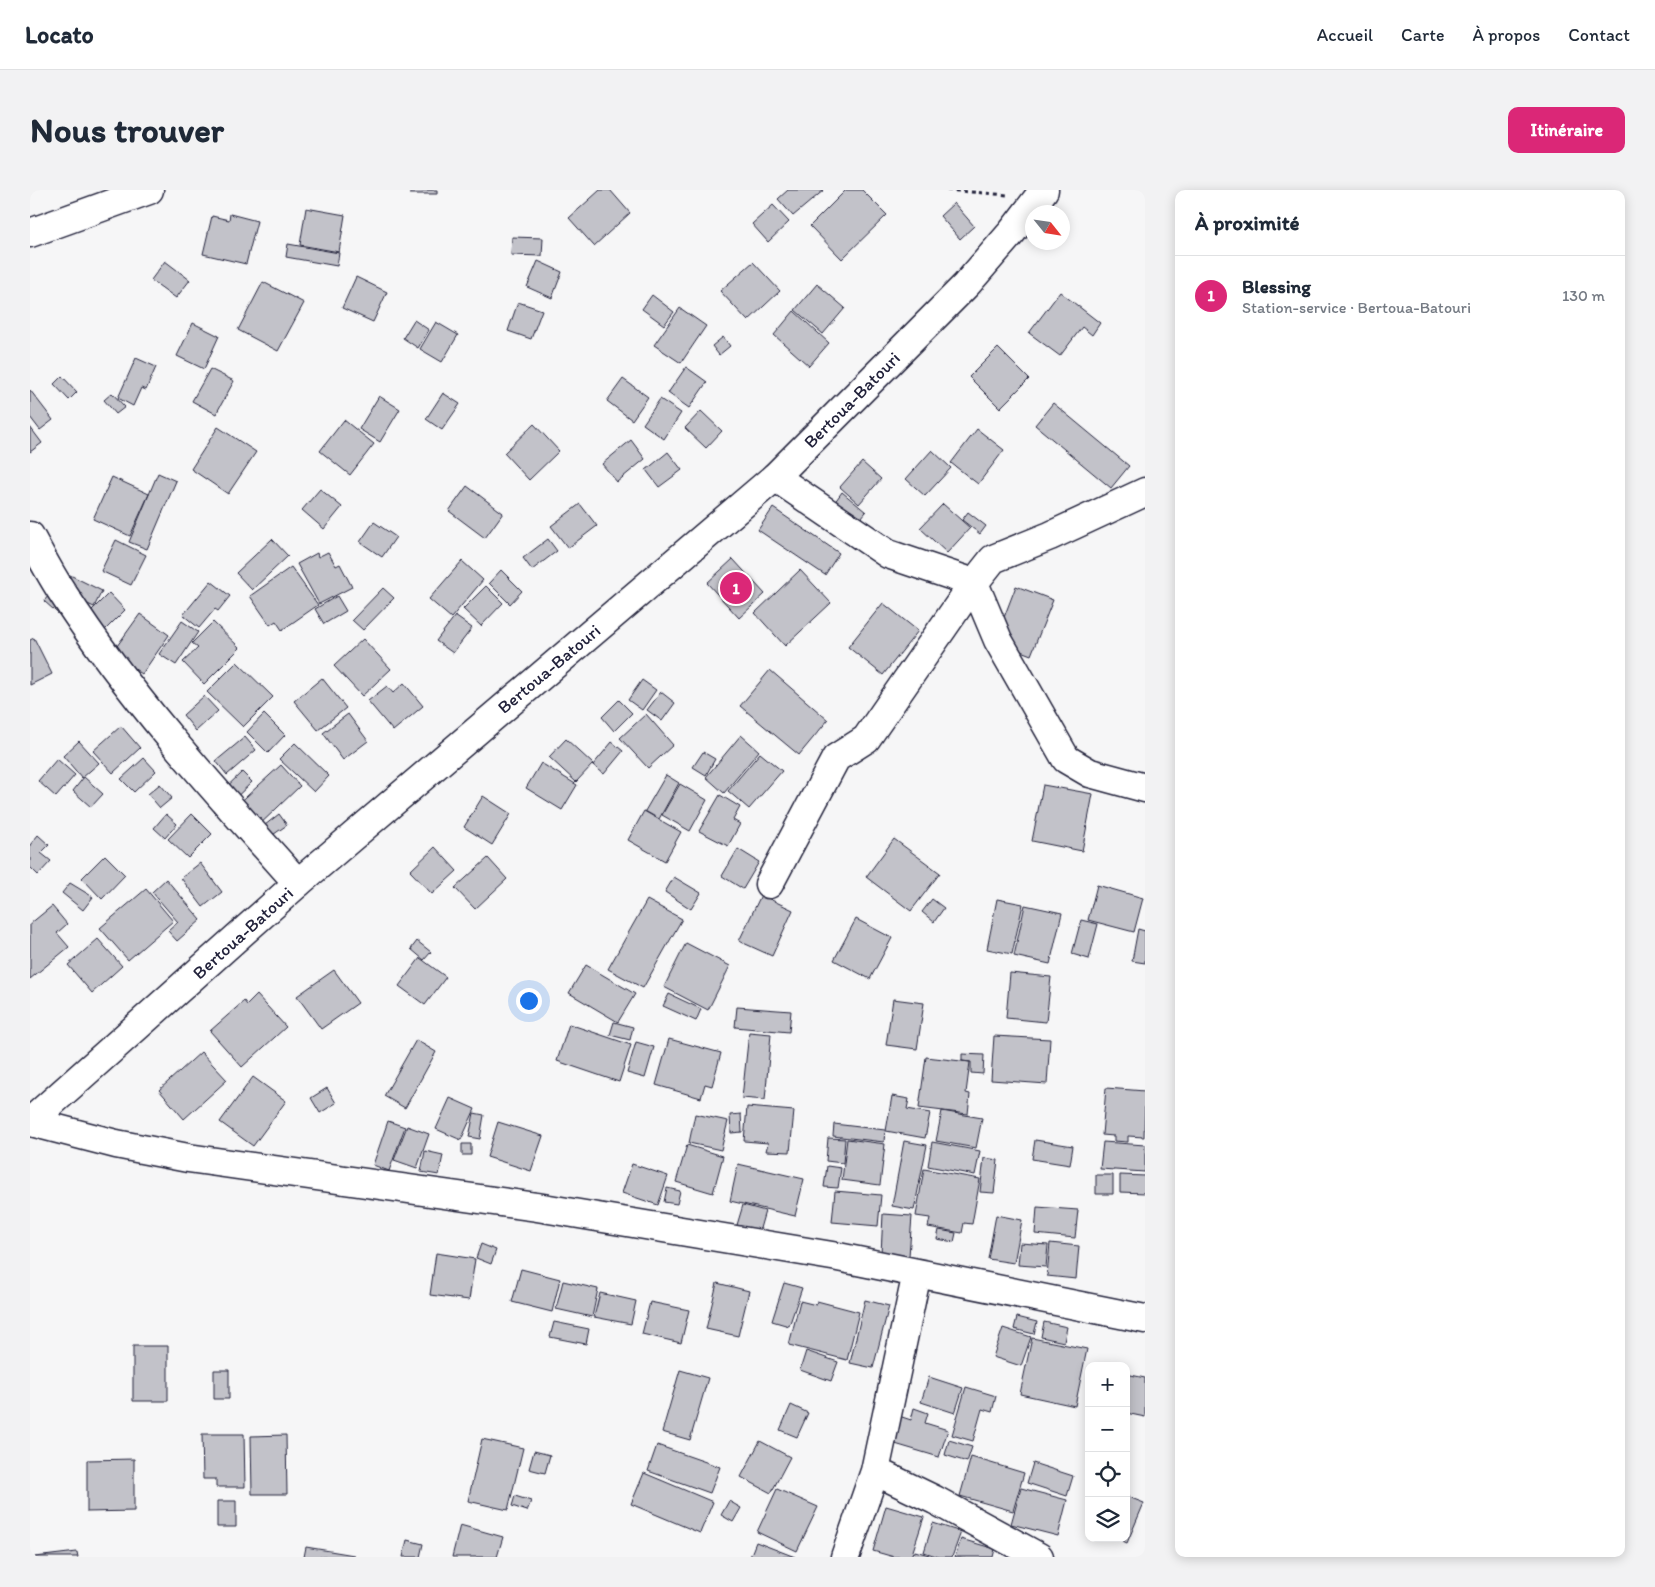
<!DOCTYPE html>
<html lang="fr">
<head>
<meta charset="utf-8">
<style>
  body { margin:0; font-family:Itim,sans-serif; background:#f2f2f3; color:#1f2937 }
  .controls { position:absolute; right:15px; bottom:15px; display:grid; overflow:hidden; border-radius:10px; box-shadow:0 2px 12px #0003 }
  .controls button { width:45px; height:45px; display:grid; place-items:center; padding:0; border:0; border-bottom:1px solid #e0e1e3; background:#fff; color:#1f2937; font:25px sans-serif }
  .compass { position:absolute; left:995px; top:15px; width:45px; height:45px; border-radius:50%; background:#fff; box-shadow:0 2px 12px #0003; rotate:120deg }
  .you { position:absolute; left:498px; top:810px; width:18px; height:18px; margin:-12px; border:4px solid #fff; border-radius:50%; background:#1a73e8; box-shadow:0 0 0 8px #1a73e833 }
  .badge { display:grid; place-items:center; width:32px; height:32px; border-radius:50%; background:#db2777; color:#fff; font-size:16px; font-weight:700 }
  .pin { position:absolute; translate:-50% -50%; border:2px solid #fff; box-shadow:0 1px 5px #0006 }
  .list { margin:0; padding:0; list-style:none }
  h2 { display:flex; justify-content:space-between; align-items:center; height:65px; margin:0; padding:0 20px; font-size:21px }
  h2 small { font-size:16px; font-weight:400; color:#747a83 }
  .list li { display:grid; grid-template-columns:32px 1fr auto; gap:15px; align-items:center; box-sizing:border-box; height:80px; padding:0 20px; border-top:1px solid #e0e1e3 }
  .list b { display:block; font-size:19px; white-space:nowrap }
  .list p { margin:0; font-size:16px; white-space:nowrap; color:#747a83 }
  .list em { font-size:16px; font-style:normal; color:#747a83 }
  .icon { flex:none; width:28px; height:28px; fill:none; stroke:currentColor; stroke-width:2; stroke-linecap:round; stroke-linejoin:round }
  .map { position:relative; flex:none; width:1115px; height:1367px; overflow:hidden; border-radius:10px }
  header { display:flex; align-items:center; gap:30px; box-sizing:border-box; height:70px; padding:0 25px; background:#fff; border-bottom:1px solid #e0e1e3 }
  header strong { font-size:24px }
  nav { display:flex; gap:28px; margin-inline-start:auto; font-size:18px }
  .intro { display:flex; align-items:center; justify-content:space-between; box-sizing:border-box; height:120px; padding:0 30px }
  h1 { margin:0; font-size:35px }
  .button { padding:12px 22px; border-radius:10px; background:#db2777; color:#fff; font-size:18px; font-weight:700 }
  main { display:flex; gap:30px; padding:0 30px }
  aside { flex:1; background:#fff; border-radius:10px; box-shadow:0 2px 12px #0003 }
  .map>svg:first-child { display:block }
  .building { fill:#c2c2c9; stroke:#22223b }
  .lines { fill:none; stroke-linecap:round; stroke-linejoin:round }
  .minor-casing { stroke:#22223b; stroke-width:31 }
  .highway-casing { stroke:#22223b; stroke-width:31 }
  .path { stroke:#22223b; stroke-width:3; stroke-dasharray:4 4; stroke-linecap:butt }
  .minor { stroke:#fff; stroke-width:28 }
  .highway { stroke:#fff; stroke-width:28 }
  .labels { text-anchor:middle; stroke-width:4.5; stroke-linejoin:round; paint-order:stroke }
  .street-label { font-size:18px; fill:#22223b; stroke:#fff }
</style>
</head>
<body>
<header>
<strong>Locato</strong>
<nav><a>Accueil</a><a>Carte</a><a>À propos</a><a>Contact</a></nav>
</header>
<div class="intro"><h1>Nous trouver</h1><a class="button">Itinéraire</a></div>
<main>
<div class="map">
<svg width="1115" height="1367" viewBox="0 0 1115 1367">
  <rect width="100%" height="100%" fill="#f6f6f7"/>
  <filter id="ink" filterUnits="userSpaceOnUse"><feTurbulence type="fractalNoise" baseFrequency=".02" numOctaves="2"/><feDisplacementMap in="SourceGraphic" scale="10" xChannelSelector="R" yChannelSelector="G"/><feConvolveMatrix kernelMatrix="1 2 1 2 8 2 1 2 1" color-interpolation-filters="sRGB"/></filter>
  <g filter="url(#ink)">
    <path class="building" d="M380 0H407V4H380Z
      M570 0H580L600 23 564 56 539 28Z
      M758 0H794L763 26 748 9Z
      M816 0H832L857 25 812 69 780 36Z
      M924 13 944 36 930 49 910 26Z
      M743 15 759 32 738 52 722 34Z
      M276 18 315 25 309 62 270 55Z
      M200 24 227 31 216 74 173 64 182 26 199 30Z
      M482 47 513 48 512 66 481 65Z
      M258 54 309 63 307 76 256 67Z
      M135 71 160 90 146 108 121 90Z
      M508 71 532 82 522 108 497 97Z
      M723 72 750 101 718 131 690 101Z
      M326 87 357 102 343 132 312 118Z
      M233 92 274 113 248 161 208 140Z
      M787 94 815 118 793 144 765 120Z
      M1030 102 1070 133 1062 145 1052 137 1030 166 999 143Z
      M622 105 644 122 634 135 612 119Z
      M488 112 512 120 501 149 478 141Z
      M650 118 676 136 651 173 624 155Z
      M764 121 799 153 779 176 744 145Z
      M384 130 399 140 388 158 373 148Z
      M406 132 428 145 412 172 390 159Z
      M163 133 189 146 174 179 147 166Z
      M693 147 700 156 689 165 682 156Z
      M968 158 999 189 970 218 939 187Z
      M106 168 126 177 116 200 111 198 103 216 88 208Z
      M656 177 677 192 659 218 638 203Z
      M180 179 204 191 186 224 162 211Z
      M32 186 47 202 39 210 24 194Z
      M593 189 618 207 602 230 577 211Z
      M0 200 23 230 10 240 0 227Z
      M82 203 95 217 86 224 74 210Z
      M413 203 430 214 412 240 396 229Z
      M349 206 370 219 350 252 329 239Z
      M630 209 651 223 634 249 613 234Z
      M1023 213 1099 276 1081 298 1005 235Z
      M671 221 692 241 676 258 655 238Z
      M314 230 344 254 320 285 290 261Z
      M504 234 529 261 499 290 474 263Z
      M0 237 12 253 0 262Z
      M188 237 226 262 198 304 161 279Z
      M947 239 974 260 948 294 921 273Z
      M601 250 615 269 587 292 572 274Z
      M902 260 921 278 895 306 876 289Z
      M638 262 652 280 629 297 616 280Z
      M832 272 851 289 829 314 810 297Z
      M128 283 146 291 117 359 99 352Z
      M82 287 119 304 100 346 63 329Z
      M437 296 473 323 455 348 419 321Z
      M290 299 312 317 294 339 272 320Z
      M812 302 836 322 822 339 799 320Z
      M550 314 567 336 538 358 521 336Z
      M913 314 940 338 917 363 890 338Z
      M743 318 809 363 795 385 728 340Z
      M938 322 956 336 950 344 932 330Z
      M344 332 366 347 352 367 330 352Z
      M242 349 258 366 222 400 206 383Z
      M518 349 527 361 502 380 493 368Z
      M86 350 116 365 101 395 71 381Z
      M298 362 306 376 310 374 322 397 289 414 267 374 287 363 288 367Z
      M703 369 735 404 709 428 677 393Z
      M432 371 453 390 421 428 399 409Z
      M261 377 288 415 252 440 246 431 240 435 220 406Z
      M471 380 492 401 480 414 459 393Z
      M770 380 801 413 755 456 725 423Z
      M32 381 72 401 64 417 24 398Z
      M181 391 200 406 188 421 185 419 169 438 153 425Z
      M456 396 473 413 451 436 433 419Z
      M986 396 1023 410 1001 465 965 451Z
      M353 398 364 408 333 440 322 430Z
      M24 399 34 429 14 411Z
      M79 403 95 420 62 453 46 436Z
      M307 406 316 421 294 434 285 419Z
      M853 413 888 441 853 485 818 457Z
      M110 424 139 445 112 484 82 463Z
      M425 426 442 438 423 463 406 451Z
      M152 431 168 442 146 475 129 464Z
      M183 432 210 458 174 494 153 472 168 458 162 453Z
      M4 448 22 484 0 495V450Z
      M333 449 361 479 332 506 304 476Z
      M207 472 243 507 213 537 177 502Z
      M740 480 798 530 769 565 710 516Z
      M292 488 316 518 288 540 264 511Z
      M612 490 626 500 612 520 598 510Z
      M374 493 393 516 363 541 338 511 357 496 363 503Z
      M631 502 645 513 632 531 617 520Z
      M174 506 188 521 166 541 153 525Z
      M589 510 602 523 584 541 572 527Z
      M234 524 255 545 238 563 217 542Z
      M318 524 338 551 313 570 293 543Z
      M616 524 643 555 618 578 590 548Z
      M91 536 110 558 83 583 63 561Z
      M711 545 729 561 694 603 676 587Z
      M215 547 226 560 197 585 186 571Z
      M536 549 563 574 546 592 519 567Z
      M49 551 69 573 52 588 33 566Z
      M582 552 593 561 574 584 563 575Z
      M265 553 299 586 284 602 249 569Z
      M673 562 685 569 676 585 663 577Z
      M730 563 752 581 719 619 698 601Z
      M114 568 126 581 104 602 91 589Z
      M27 569 45 585 26 607 8 591Z
      M511 573 547 595 532 620 496 598Z
      M251 575 270 596 225 639 205 617Z
      M212 582 222 592 196 617 186 607Z
      M636 585 649 593 629 629 615 621Z
      M54 587 73 604 61 617 43 601Z
      M130 594 142 608 130 618 118 604Z
      M650 594 677 610 660 641 632 625Z
      M1013 595 1063 604 1052 661 1002 651Z
      M690 605 710 617 703 630 710 634 698 656 669 641Z
      M453 606 481 624 462 655 434 637Z
      M614 621 651 642 635 671 598 650Z
      M136 624 147 634 135 648 124 638Z
      M162 624 182 644 158 668 138 649Z
      M249 624 257 635 237 649 230 639Z
      M8 645 19 655 11 663 21 671 8 685 0 677V655Z
      M864 649 910 683 881 721 836 687Z
      M405 657 427 681 402 704 380 681Z
      M708 659 729 672 713 699 692 686Z
      M75 665 95 685 72 709 52 688Z
      M458 668 477 689 445 719 425 698Z
      M170 673 192 702 173 717 151 688Z
      M644 687 671 703 661 719 635 702Z
      M136 689 171 730 147 751 138 741 148 732 122 702Z
      M40 693 63 707 53 720 32 703Z
      M1067 695 1113 708 1104 742 1058 730Z
      M116 699 143 731 98 770 70 738Z
      M731 705 763 720 742 766 709 751Z
      M902 709 914 718 904 732 892 722Z
      M967 709 993 714 982 764 957 759Z
      M617 710 652 729 613 798 578 779Z
      M995 715 1032 723 1020 774 984 766Z
      M22 716 37 734 27 743 39 757 0 789V734Z
      M826 729 862 748 840 789 804 770Z
      M1051 730 1068 734 1059 769 1042 764Z
      M1108 739 1115 741V773L1102 771Z
      M68 749 92 776 62 803 38 775Z
      M387 751 401 762 394 770 381 759Z
      M656 753 700 776 678 820 634 797Z
      M390 768 416 787 395 815 369 796Z
      M556 775 605 804 588 832 539 803Z
      M304 780 328 813 291 839 267 806Z
      M980 783 1021 787 1016 832 976 828Z
      M639 804 671 819 666 831 633 816Z
      M227 805 256 837 212 877 180 841 214 811 217 815Z
      M863 809 894 813 887 859 856 855Z
      M707 817 761 821 759 842 705 837Z
      M584 832 603 837 600 850 580 845Z
      M539 834 601 855 589 892 527 871Z
      M719 842 741 844 735 910 712 908Z
      M964 846 1020 849 1017 894 961 890Z
      M639 849 691 863 682 896 675 894 671 908 626 895Z
      M386 850 406 862 375 918 354 906Z
      M606 852 624 857 615 888 597 883Z
      M171 862 197 890 154 929 129 900Z
      M932 864 954 865 953 884 941 883V872L932 871Z
      M896 867 940 872 936 903 940 904 938 924 889 918Z
      M223 887 256 911 223 956 190 932Z
      M297 898 306 913 290 923 281 908Z
      M1076 898 1115 901 1114 947 1098 946V952L1084 951V946L1072 945Z
      M862 906 879 909 877 919 900 923 895 948 856 941Z
      M420 908 445 919 431 950 406 939Z
      M717 917 764 921 760 962 736 961 738 953 714 951Z
      M912 921 952 928 946 958 906 951Z
      M444 923 454 925 450 949 439 947Z
      M665 924 698 931 691 960 659 953Z
      M711 924 712 942 701 943 700 925Z
      M358 931 375 937 359 981 343 975Z
      M468 932 513 946 501 981 457 967Z
      M804 934 855 940 854 952 803 946Z
      M377 936 399 944 387 978 364 970Z
      M798 948 815 949 813 973 796 971Z
      M817 949 855 954 850 995 812 990Z
      M1005 950 1043 956 1040 975 1002 969Z
      M874 951 897 955 884 1020 862 1016Z
      M902 952 950 961 945 985 898 976Z
      M1073 952 1115 955V982L1070 979Z
      M432 954H441V965H432Z
      M657 955 693 966 683 1003 646 992Z
      M395 961 413 965 409 985 391 982Z
      M954 968 968 970 964 1003 950 1002Z
      M602 974 638 986 628 1015 592 1003Z
      M708 974 774 989 765 1026 700 1011Z
      M797 976 811 978 808 998 794 997Z
      M894 979 950 989 942 1034 934 1033 932 1043 898 1037 900 1028 886 1026Z
      M1066 985H1083V1004H1066Z
      M1090 985 1115 986V1003L1090 1002Z
      M637 998 650 1001 647 1014 634 1012Z
      M805 1001 851 1005 848 1036 802 1032Z
      M713 1015 735 1021 729 1042 707 1035Z
      M1007 1017 1048 1020 1045 1048 1005 1044Z
      M853 1024 882 1026 879 1066 851 1064Z
      M966 1025 992 1030 984 1073 958 1069Z
      M909 1040 926 1043 924 1052 907 1049Z
      M990 1053 1018 1055 1016 1077 988 1075Z
      M1020 1053 1049 1056 1046 1089 1017 1086Z
      M451 1054 466 1060 461 1074 446 1068Z
      M406 1063 445 1069 439 1110 400 1105Z
      M491 1079 530 1089 522 1122 482 1112Z
      M533 1091 568 1099 562 1127 526 1119Z
      M687 1093 719 1101 708 1146 676 1139Z
      M754 1093 772 1098 759 1136 742 1131Z
      M570 1103 606 1111 601 1134 564 1127Z
      M835 1110 859 1116 843 1178 820 1173Z
      M770 1111 786 1115 787 1111 829 1122 817 1170 759 1155Z
      M620 1112 659 1120 651 1153 612 1144Z
      M987 1127 1007 1132 1004 1144 984 1139Z
      M524 1132 559 1139 556 1154 520 1147Z
      M1014 1132 1037 1137 1034 1152 1011 1147Z
      M973 1138 1001 1147 991 1176 963 1167Z
      M1002 1148 1057 1159 1045 1216 990 1204Z
      M103 1156H138V1211H103Z
      M776 1161 808 1172 801 1191 770 1180Z
      M184 1180H199V1209H184Z
      M650 1180 678 1188 660 1250 632 1242Z
      M1096 1184 1115 1188V1227L1096 1223Z
      M899 1187 933 1198 925 1223 891 1212Z
      M936 1197 966 1206 962 1222 952 1219 943 1251 922 1245Z
      M761 1215 778 1223 767 1247 750 1240Z
      M884 1218 898 1223 895 1233 918 1240 909 1267 855 1251 863 1224 881 1230Z
      M172 1244H214L215 1297H186V1289H173Z
      M256 1245 257 1304H222L221 1246Z
      M452 1249 493 1258 478 1320 438 1311Z
      M919 1250 942 1257 937 1272 915 1265Z
      M730 1251 760 1267 741 1303 711 1287Z
      M627 1255 690 1277 680 1303 618 1281Z
      M504 1261 520 1265 515 1283 499 1279Z
      M941 1267 994 1283 983 1321 930 1306Z
      M104 1269V1321L57 1322V1270Z
      M1003 1273 1043 1286 1037 1306 997 1293Z
      M614 1283 683 1312 670 1343 601 1314Z
      M991 1298 1037 1310 1028 1346 981 1334Z
      M747 1299 788 1317 767 1361 727 1342Z
      M485 1306 501 1311 497 1321 482 1316Z
      M1096 1306 1114 1313 1097 1353 1086 1348H1096Z
      M187 1311H206V1337H187Z
      M699 1311 711 1318 703 1332 691 1325Z
      M856 1316 894 1327 881 1367H864L843 1361Z
      M903 1333 931 1342 922 1367H909L894 1362Z
      M430 1335 473 1347 467 1367H422Z
      M931 1349 965 1359 963 1367H925Z
      M377 1350 393 1354 390 1367H373Z
      M726 1352 765 1367H720Z
      M276 1357 324 1365V1367H274Z
      M885 1361 899 1365V1367H884Z
      M47 1362 48 1367H5Z"/>
    <g class="lines">
      <g class="minor-casing">
        <path id="minor" d="M0 43 119 0
          M745 287 858 364 944 393 963 369 1020 346 1115 302
          M0 346C11 366 21 386 34 405 101 509 186 602 268 693
          M739 694 806 568 836 549 944 393 968 450 1036 569 1060 583 1115 598
          M1 932 86 954 158 968 507 1017 808 1067 1115 1129
          M845 1281 905 1310 1009 1367
          M815 1367 845 1281 887 1083"/>
      </g>
      <g class="highway-casing">
        <path id="highway" d="M0 932 268 693 745 287 936 95 982 42 1014 0"/>
      </g>
      <path class="path" d="M917 0 978 5"/>
      <use href="#minor" class="minor"/>
      <use href="#highway" class="highway"/>
    </g>
  </g>
  <g class="labels">
    <g class="street-label">
      <text transform="translate(822 210) rotate(-45)" y="6">Bertoua-Batouri</text>
      <text transform="translate(519 479) rotate(-40)" y="6">Bertoua-Batouri</text>
      <text transform="translate(213 743) rotate(-42)" y="6">Bertoua-Batouri</text>
    </g>
  </g>
</svg>
<div class="controls">
<button>+</button>
<button>−</button>
<button><svg class="icon" aria-label="locate" viewBox="0 0 24 24"><circle cx="12" cy="12" r="6"/><path d="M12 2v4M12 18v4M2 12h4M18 12h4"/></svg></button>
<button><svg class="icon" aria-label="layers" viewBox="0 0 24 24"><path d="M12 4l9 5-9 5-9-5zM3 14l9 5 9-5"/></svg></button>
</div>
<svg class="compass" viewBox="-18 -18 36 36"><path d="M0-13l5 13h-10z" fill="#e53935"/><path d="M0 13l5-13h-10z" fill="#747a83"/></svg>
<div class="you"></div>
<div class="pin badge" style="left:706px;top:398px">1</div>
</div>
<aside>
<h2>À proximité<small></small></h2>
<ul class="list">
<li><span class="badge">1</span><div><b>Blessing</b><p>Station-service · Bertoua-Batouri</p></div><em>130 m</em></li>
</ul>
</aside>
</main>
</body>
</html>
